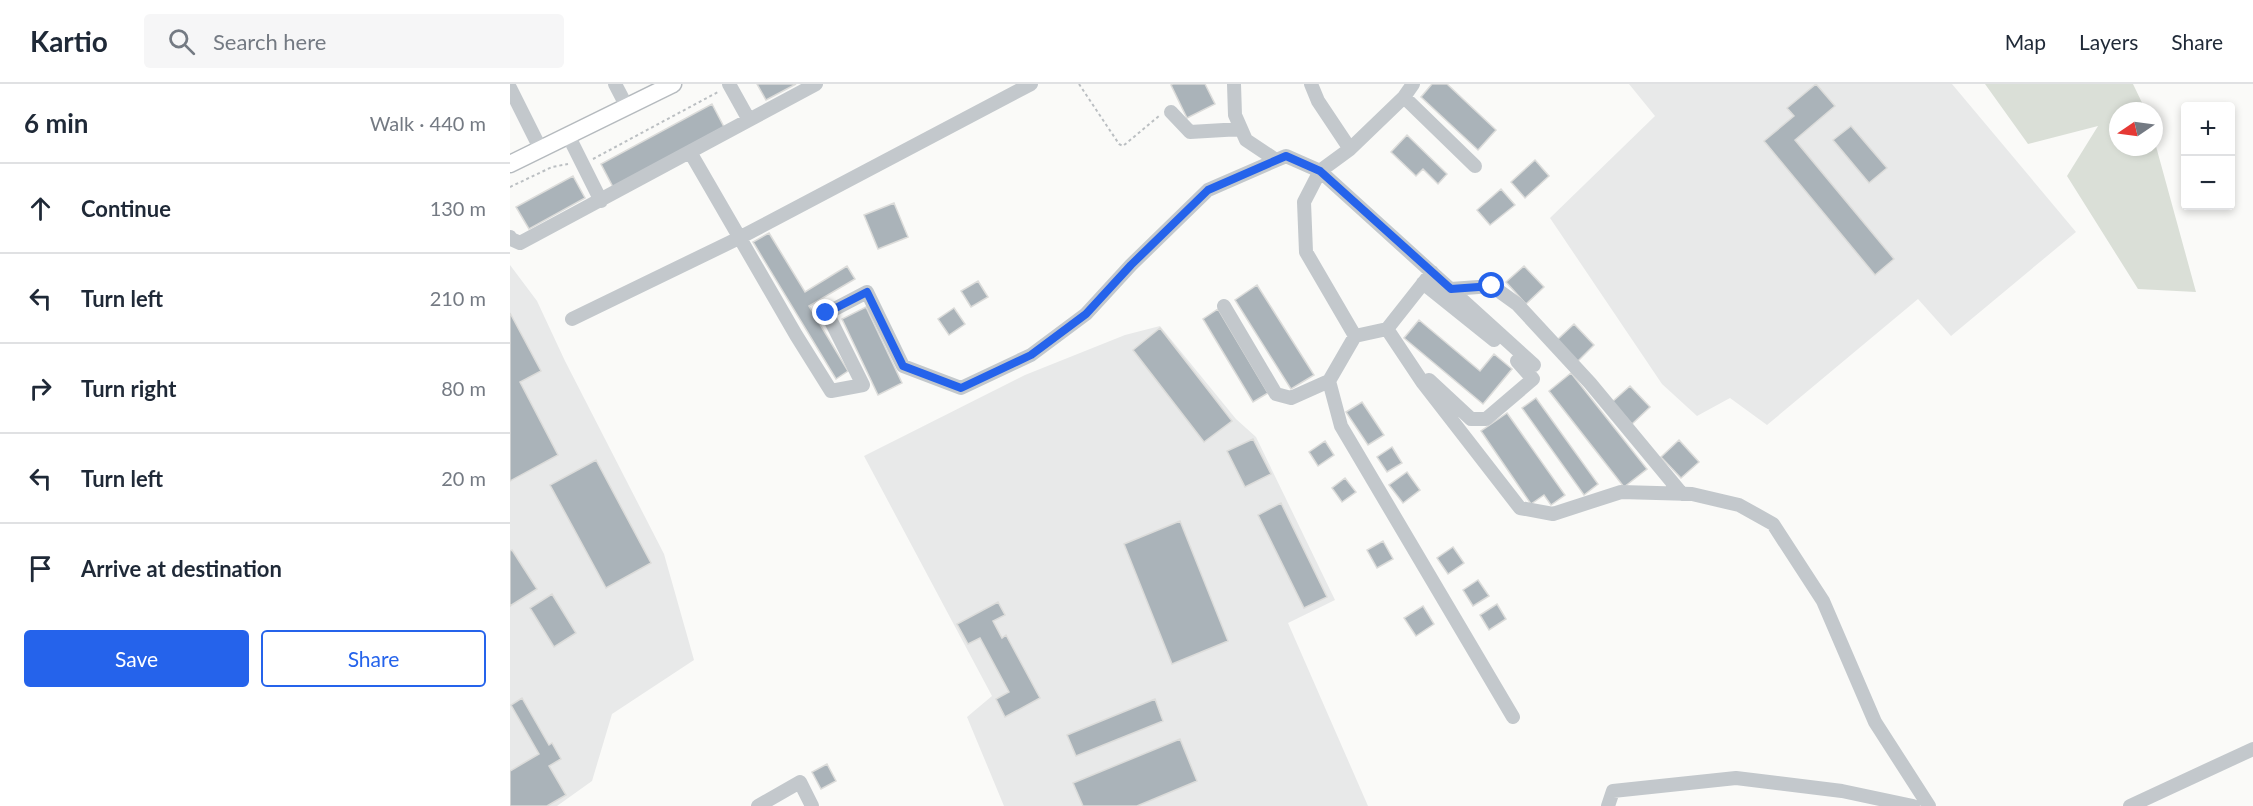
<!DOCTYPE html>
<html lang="en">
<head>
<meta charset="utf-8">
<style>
  body { margin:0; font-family:Lato,sans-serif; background:#f6f6f7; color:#1f2937 }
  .controls { position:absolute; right:18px; top:18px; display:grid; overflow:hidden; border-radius:6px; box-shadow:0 3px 9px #0003 }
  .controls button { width:54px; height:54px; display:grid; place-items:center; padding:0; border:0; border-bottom:2px solid #e0e1e3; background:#fff; color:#1f2937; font:30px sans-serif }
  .compass { position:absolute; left:1599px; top:18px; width:54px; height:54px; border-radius:50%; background:#fff; box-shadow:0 3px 9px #0003; rotate:257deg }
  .stop { position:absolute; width:18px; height:18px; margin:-14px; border:4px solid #2563eb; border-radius:50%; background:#fff }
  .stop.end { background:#2563eb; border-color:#fff; box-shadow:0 2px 6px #0008 }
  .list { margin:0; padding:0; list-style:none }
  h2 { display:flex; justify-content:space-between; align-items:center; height:78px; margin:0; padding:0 24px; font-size:26px }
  h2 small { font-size:20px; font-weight:400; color:#747a83 }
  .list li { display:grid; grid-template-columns:39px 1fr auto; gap:18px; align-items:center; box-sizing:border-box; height:90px; padding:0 24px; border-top:2px solid #e0e1e3 }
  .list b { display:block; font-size:22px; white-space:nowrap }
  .list em { font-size:20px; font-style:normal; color:#747a83 }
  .actions { display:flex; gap:12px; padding:18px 24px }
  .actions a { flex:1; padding:14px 0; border:2px solid #2563eb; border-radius:6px; text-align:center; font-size:21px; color:#2563eb }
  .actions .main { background:#2563eb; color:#fff }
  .icon { flex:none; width:33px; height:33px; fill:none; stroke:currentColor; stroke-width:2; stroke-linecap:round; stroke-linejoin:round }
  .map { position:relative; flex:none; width:1743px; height:722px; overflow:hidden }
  header { display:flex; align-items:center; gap:36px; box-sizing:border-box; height:84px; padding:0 30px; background:#fff; border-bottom:2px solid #e0e1e3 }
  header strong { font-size:28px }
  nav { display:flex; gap:33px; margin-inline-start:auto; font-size:21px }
  .search { width:420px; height:54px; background:#f6f6f7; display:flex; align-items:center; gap:15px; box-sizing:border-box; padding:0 21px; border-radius:6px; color:#747a83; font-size:22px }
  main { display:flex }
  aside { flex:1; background:#fff }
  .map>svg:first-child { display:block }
  .built { fill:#e8e9e9 }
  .green { fill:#dadfd7 }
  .building { fill:#aab3b9; stroke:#dcdcda; stroke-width:1.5 }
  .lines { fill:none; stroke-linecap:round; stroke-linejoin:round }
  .major-casing { stroke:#b5babe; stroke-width:19 }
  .path { stroke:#bbbfc2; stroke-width:2; stroke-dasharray:3 3; stroke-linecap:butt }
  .minor { stroke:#c3c8cc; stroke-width:14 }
  .major { stroke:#fff; stroke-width:16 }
  .route { stroke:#2563eb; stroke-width:8 }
</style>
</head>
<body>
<header>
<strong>Kartio</strong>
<div class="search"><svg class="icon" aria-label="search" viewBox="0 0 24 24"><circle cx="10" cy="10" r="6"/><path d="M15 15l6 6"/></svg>Search here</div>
<nav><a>Map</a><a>Layers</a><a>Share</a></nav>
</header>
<main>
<aside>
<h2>6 min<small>Walk · 440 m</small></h2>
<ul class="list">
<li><svg class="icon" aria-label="ahead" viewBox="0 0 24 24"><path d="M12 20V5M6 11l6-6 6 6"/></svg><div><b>Continue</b></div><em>130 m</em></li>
<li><svg class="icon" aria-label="left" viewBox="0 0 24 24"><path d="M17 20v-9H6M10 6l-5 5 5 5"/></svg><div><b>Turn left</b></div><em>210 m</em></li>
<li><svg class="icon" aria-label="right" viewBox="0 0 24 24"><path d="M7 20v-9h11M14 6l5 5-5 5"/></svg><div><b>Turn right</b></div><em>80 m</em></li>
<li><svg class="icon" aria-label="left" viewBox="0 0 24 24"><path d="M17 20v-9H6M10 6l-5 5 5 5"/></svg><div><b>Turn left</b></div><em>20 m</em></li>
<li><svg class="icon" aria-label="arrive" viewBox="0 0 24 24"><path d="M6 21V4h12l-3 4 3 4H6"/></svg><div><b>Arrive at destination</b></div></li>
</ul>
<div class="actions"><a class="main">Save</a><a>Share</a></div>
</aside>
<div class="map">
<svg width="1743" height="722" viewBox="0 0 1743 722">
  <rect width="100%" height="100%" fill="#fafaf8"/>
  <path class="built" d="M1119 0H1442L1566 148 1441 252 1408 215 1257 341 1220 314 1187 332 1152 300 1040 134 1145 32Z
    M0 181 27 217 55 277 154 470 184 576 102 630 82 697 47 722H0Z
    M650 242 726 335 746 353 825 516 778 539 858 722H494L457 633 482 612 354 372 515 291 615 251Z"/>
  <path class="green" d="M1475 0H1623L1636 27H1608V63H1644V55L1686 208 1628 205 1557 92 1588 42 1518 60Z"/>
  <path class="building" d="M247 0H286L256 16Z
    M663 0H695L705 20 677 34 661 1Z
    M922 0H937L986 46 968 66 911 13Z
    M1306 0 1325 22 1285 56 1384 175 1365 191 1254 57 1284 32 1277 24Z
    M202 20 214 43 103 103 91 80Z
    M1341 42 1377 84 1359 99 1323 56Z
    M897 51 937 90 928 100 913 85 906 92 881 68Z
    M1025 76 1039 92 1015 114 1001 98Z
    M63 92 75 114 19 145 6 123Z
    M991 105 1005 121 980 141 967 126Z
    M384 119 398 153 368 165 354 131Z
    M259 149 295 208 337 182 345 195 299 222 338 287 326 295 243 158Z
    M1014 182 1034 203 1016 220 996 198Z
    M468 197 478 213 461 223 451 207Z
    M747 201 804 291 781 305 725 216Z
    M356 223 392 299 368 311 332 235Z
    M444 224 455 240 439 251 428 235Z
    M708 225 758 309 743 318 693 235Z
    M0 229 31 287 10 298 48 371 0 397Z
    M909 236 970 287 984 270 1002 285 973 320 894 254Z
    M1064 240 1084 261 1067 278 1047 256Z
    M650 244 722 337 694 358 623 266Z
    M1061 289 1137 385 1114 403 1039 307Z
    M1120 302 1140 323 1122 340 1102 318Z
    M1026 314 1088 400 1074 411 1012 324Z
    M852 318 874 351 858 361 836 328Z
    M997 329 1055 411 1041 421 1034 411 1021 420 971 347Z
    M743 355 761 390 735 403 717 367Z
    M1169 356 1189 378 1171 394 1151 373Z
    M815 357 824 371 808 382 799 368Z
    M882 363 892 379 877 388 867 373Z
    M86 376 141 479 96 504 40 401Z
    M897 388 910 406 893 419 879 401Z
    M835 394 846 408 832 418 822 404Z
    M771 419 817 513 794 524 748 431Z
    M670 437 718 557 662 580 614 460Z
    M873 457 883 475 867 484 857 466Z
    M943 463 954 479 938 490 927 474Z
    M2 466 27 505 0 522V467Z
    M968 496 979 512 963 522 953 506Z
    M42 510 66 549 44 563 20 524Z
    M488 518 495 531 483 537 492 554 496 551 530 614 495 633 486 615 499 608 470 554 458 560 447 540Z
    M987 520 996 535 979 546 970 531Z
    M913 522 924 540 906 552 894 534Z
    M12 614 39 661 42 659 51 675 39 682 56 711 37 722H0V687L29 670 1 621Z
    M645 615 653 637 566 672 557 651Z
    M670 655 687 697 627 722H573L563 699Z
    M317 680 326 697 311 705 302 688Z"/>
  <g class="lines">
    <g class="major-casing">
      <path id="major" d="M0 80 163 0"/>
    </g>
    <path class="path" d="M569 0 609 60 613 62 649 32
      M83 75 208 8
      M0 103 42 83 58 80"/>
    <path class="minor" d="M105 0 117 23
      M219 0 239 36 306 0
      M724 0 725 31 736 56 766 76
      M801 0 808 17 840 65
      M0 4 30 64
      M894 13 965 82
      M661 28 680 48 731 45
      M58 51 91 117
      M180 68 286 251 321 307 353 301 317 229 357 208 393 282 451 304 521 271 576 230 621 181 698 106 776 72 810 87 1024 281
      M0 153 1 155 10 159 239 36
      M922 188 877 245 913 299 1010 424 1043 430 1111 408 1182 410 1229 421 1263 440 1313 517 1365 638 1419 722
      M913 199 984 256
      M941 205 982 202 1007 220 1080 299 1172 410
      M714 222 766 310 781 314 819 297
      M62 235 229 154 521 0
      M877 245 845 252 819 297 831 342 1003 633
      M845 252 796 168 794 118 810 87 840 65 894 13 903 0
      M919 296 961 335H976L1023 295 1007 277
      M248 722 290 698 302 722
      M1098 722 1103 707 1226 694 1332 707 1403 722
      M1620 722 1743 665"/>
    <use href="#major" class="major"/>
  </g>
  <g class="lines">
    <path class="route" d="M316 229 357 208 393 282 451 304 521 271 576 230 621 181 698 106 776 72 810 87 941 205 982 202"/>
  </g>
</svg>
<div class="controls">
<button>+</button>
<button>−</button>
</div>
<svg class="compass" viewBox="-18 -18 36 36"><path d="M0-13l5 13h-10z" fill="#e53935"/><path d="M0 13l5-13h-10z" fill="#747a83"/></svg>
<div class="stop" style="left:982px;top:202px"></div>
<div class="stop end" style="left:316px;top:229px"></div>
</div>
</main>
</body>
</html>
